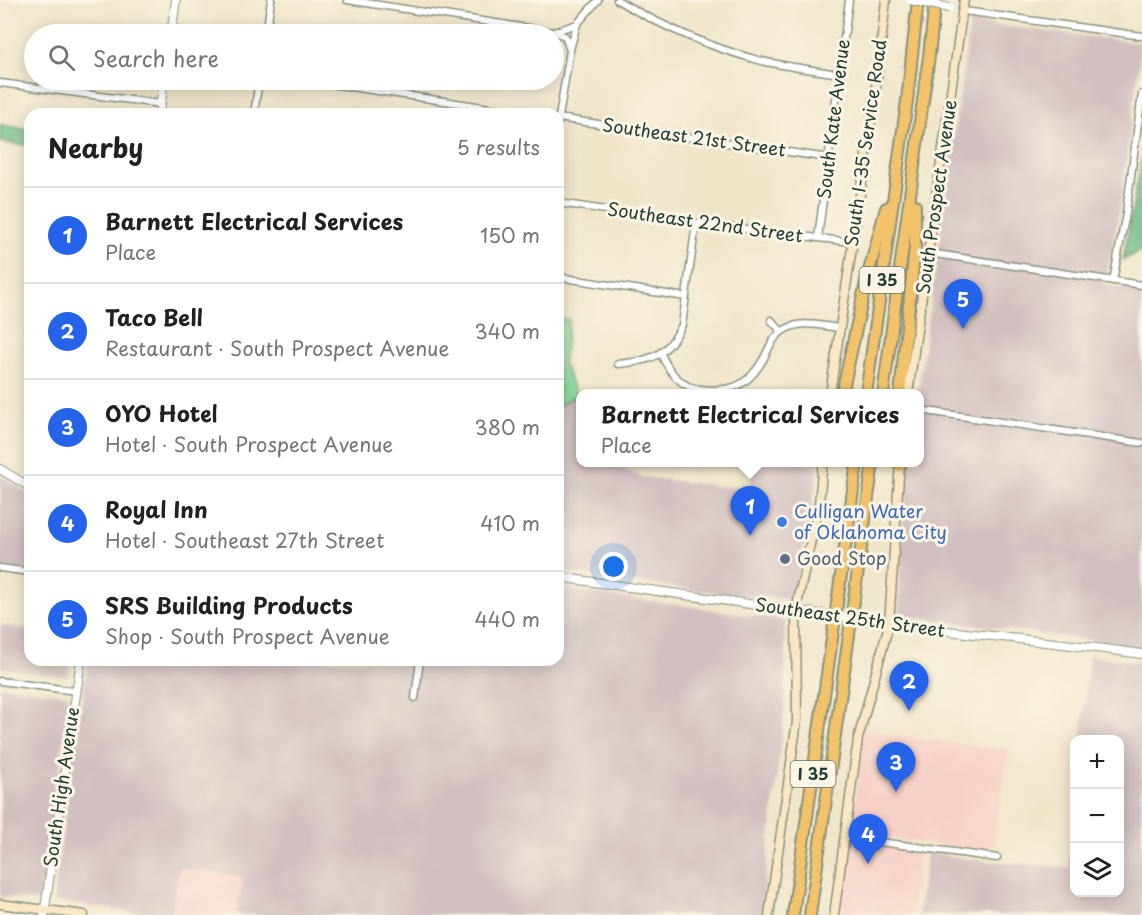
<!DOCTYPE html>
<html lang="en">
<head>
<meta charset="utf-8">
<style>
  body { margin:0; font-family:"Playpen Sans",sans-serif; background:#f2f2f2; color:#202124 }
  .controls { position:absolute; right:18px; bottom:18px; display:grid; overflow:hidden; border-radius:12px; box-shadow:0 3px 15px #0003 }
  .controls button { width:54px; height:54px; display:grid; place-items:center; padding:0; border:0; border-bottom:2px solid #e0e0e0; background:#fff; color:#202124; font:30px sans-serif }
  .you { position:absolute; left:614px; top:567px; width:21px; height:21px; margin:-15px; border:4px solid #fff; border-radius:50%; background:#1a73e8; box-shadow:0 0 0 9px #1a73e833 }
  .badge { display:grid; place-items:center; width:39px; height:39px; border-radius:50%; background:#2563eb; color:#fff; font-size:20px; font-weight:700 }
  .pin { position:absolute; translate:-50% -50px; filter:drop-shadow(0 2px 3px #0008) }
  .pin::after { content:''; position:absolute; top:32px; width:21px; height:18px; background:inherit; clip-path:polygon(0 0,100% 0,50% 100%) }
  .popup { position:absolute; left:576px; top:389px; width:348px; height:78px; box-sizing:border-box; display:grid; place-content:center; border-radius:12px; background:#fff; filter:drop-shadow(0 2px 4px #0005); font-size:20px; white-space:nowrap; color:#757577 }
  .popup b { font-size:22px; color:#202124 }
  .popup::after { content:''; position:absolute; left:50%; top:100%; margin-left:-12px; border:12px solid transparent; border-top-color:#fff }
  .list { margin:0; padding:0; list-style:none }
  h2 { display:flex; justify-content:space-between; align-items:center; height:78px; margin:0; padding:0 24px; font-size:26px }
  h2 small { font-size:20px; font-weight:400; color:#757577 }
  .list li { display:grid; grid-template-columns:39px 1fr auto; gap:18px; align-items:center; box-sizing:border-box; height:96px; padding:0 24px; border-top:2px solid #e0e0e0 }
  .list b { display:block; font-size:22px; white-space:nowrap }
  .list p { margin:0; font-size:20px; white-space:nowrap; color:#757577 }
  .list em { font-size:20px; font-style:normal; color:#757577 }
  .icon { flex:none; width:33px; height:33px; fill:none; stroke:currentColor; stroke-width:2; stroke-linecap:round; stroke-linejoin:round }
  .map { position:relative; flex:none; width:1142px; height:915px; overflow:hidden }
  .search { position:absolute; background:#fff; box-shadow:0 3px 15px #0003; left:24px; top:24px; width:540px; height:66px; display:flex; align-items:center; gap:15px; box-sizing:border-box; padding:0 21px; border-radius:33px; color:#757577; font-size:22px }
  .panel { position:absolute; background:#fff; box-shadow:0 3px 15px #0003; left:24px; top:108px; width:540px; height:558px; border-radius:18px }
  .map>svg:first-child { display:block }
  .built { fill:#f7d1c8 }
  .industrial { fill:#d2bfc0 }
  .green { fill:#89dd9f; stroke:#548d6a; stroke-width:1.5 }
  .forest { fill:#6ebc86; stroke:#467c5d; stroke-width:1.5 }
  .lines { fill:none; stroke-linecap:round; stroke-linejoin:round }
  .minor-casing { stroke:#88927f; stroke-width:9 }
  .tertiary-casing { stroke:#88927f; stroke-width:10 }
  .secondary-casing { stroke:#88927f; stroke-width:11 }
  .motorway-casing { stroke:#88927f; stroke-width:14 }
  .minor { stroke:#fff; stroke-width:6 }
  .tertiary { stroke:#fff; stroke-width:8 }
  .secondary { stroke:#fae7c3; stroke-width:8 }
  .motorway { stroke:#f2c36a; stroke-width:10 }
  .tertiary-bridge-casing { stroke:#88927f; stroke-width:10; stroke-linecap:butt }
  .tertiary-bridge { stroke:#fff; stroke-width:8 }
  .shop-dot { fill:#3f7fe0; stroke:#fcf5e5; stroke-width:2 }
  .service-dot { fill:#5c6f8a; stroke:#fcf5e5; stroke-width:2 }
  .labels { text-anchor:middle; stroke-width:6; stroke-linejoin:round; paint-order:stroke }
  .shield { fill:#fcf5e5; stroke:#617469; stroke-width:1.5 }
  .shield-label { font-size:16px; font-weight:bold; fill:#1f3d34 }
  .street-label { font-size:18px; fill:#1f3d34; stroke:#fcf5e5 }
  .shop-label { font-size:18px; fill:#366cbe; stroke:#fcf5e5; text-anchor:start }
  .service-label { font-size:18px; fill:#4e5e75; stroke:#fcf5e5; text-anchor:start }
</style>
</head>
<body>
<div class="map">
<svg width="1142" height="915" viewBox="0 0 1142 915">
  <rect width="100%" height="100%" fill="#fcf5e5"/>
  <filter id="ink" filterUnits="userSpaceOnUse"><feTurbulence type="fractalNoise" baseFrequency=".0167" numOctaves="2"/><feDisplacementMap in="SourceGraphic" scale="12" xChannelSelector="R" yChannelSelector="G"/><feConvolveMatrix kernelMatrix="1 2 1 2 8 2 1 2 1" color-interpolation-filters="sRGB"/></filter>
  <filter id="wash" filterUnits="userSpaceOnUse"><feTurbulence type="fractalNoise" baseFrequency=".008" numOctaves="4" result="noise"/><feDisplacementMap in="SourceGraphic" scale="24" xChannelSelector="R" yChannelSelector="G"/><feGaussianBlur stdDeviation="1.35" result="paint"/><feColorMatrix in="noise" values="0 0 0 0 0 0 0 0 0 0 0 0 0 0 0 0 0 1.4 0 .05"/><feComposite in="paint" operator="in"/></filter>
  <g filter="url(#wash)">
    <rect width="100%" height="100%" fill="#f1e6ca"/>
    <path class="built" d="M864 731 1009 750 992 853 851 832Z
      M849 841 919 850 911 915H840Z
      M178 868 243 877 237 915H171Z"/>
    <path class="industrial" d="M970 22 1142 43 1120 206 1105 285 1142 291V647L899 615 901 540 909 463 920 462 918 393Z
      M577 397 580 403V462L611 463 613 465 643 477 744 489 749 486 752 463H817L818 473 794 596 784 599 700 591 558 571V407L567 400Z
      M0 475 30 495V578L0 574Z
      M558 588 785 620V706L761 915H237L243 877 179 868 171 915H155L53 901 88 660H558Z
      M0 625 30 630V660H71L68 677 0 668Z
      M1089 656 1142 663V915H918L927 852 975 860 1069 868 1074 811V892H1120V740L1081 739Z
      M0 686 66 694 69 697 44 887 36 901 0 896Z"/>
    <path class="green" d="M558 318 569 320 563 363 577 397 567 400 558 407Z"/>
    <path class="forest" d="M0 125 30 129V146L0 142Z
      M1142 156V250L1123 260Z"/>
  </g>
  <g filter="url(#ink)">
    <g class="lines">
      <g class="minor-casing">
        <path id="minor" d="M347 0 553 32 577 24
          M617 0C663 27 711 48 762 61 788 67 814 70 840 74
          M964 11 1142 36
          M553 32 565 36 569 48
          M266 34 271 0
          M304 80 530 114
          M0 83 161 104
          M254 114 259 80
          M558 118 829 158
          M558 123 570 50 577 24 598 0
          M558 203 696 223 851 242
          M818 238 849 0
          M929 253 1142 285
          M558 277 686 297
          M1113 281 1126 213 1142 94
          M771 320 781 331
          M661 354C668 370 681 388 700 389 731 392 748 387 764 358 770 346 774 335 786 329 802 320 822 326 840 328
          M618 364C651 361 667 356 682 325L696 223
          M920 410 1142 443
          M0 568 30 572
          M0 681 76 691
          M415 698 420 660
          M844 837 997 858"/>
      </g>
      <g class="tertiary-casing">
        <path id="tertiary" d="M171 34 176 0
          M159 114 164 80
          M0 469 30 487
          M558 577 820 614
          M870 621C960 634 1051 641 1142 654
          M44 915 81 660"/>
      </g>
      <g class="secondary-casing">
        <path id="secondary" d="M830 394 876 88 886 0
          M908 394 964 0
          M0 904 84 915
          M769 915 797 721 796 610 819 503 823 462
          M834 915 858 739 889 624 900 462"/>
      </g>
      <g class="motorway-casing">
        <path id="motorway" d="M842 394 866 282 886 208
          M866 394 907 101 918 0
          M883 394 929 56 935 0
          M900 394 915 247V205
          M899 462 900 466
          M793 915 857 462
          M810 915 873 462"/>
      </g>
      <use href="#minor" class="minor"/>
      <use href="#tertiary" class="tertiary"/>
      <use href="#secondary" class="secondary"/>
      <use href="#motorway" class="motorway"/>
      <g class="tertiary-bridge-casing">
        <path id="tertiary-bridge" d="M910 0 949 8
          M820 614 870 621"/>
      </g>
      <use href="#tertiary-bridge" class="tertiary-bridge"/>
    </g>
  </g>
  <circle class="shop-dot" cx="782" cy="522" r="6"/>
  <circle class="service-dot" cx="785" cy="559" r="6"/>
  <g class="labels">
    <g class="shield">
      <rect x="859.5" y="267" width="45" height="26" rx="4.5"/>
      <rect x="790.5" y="761" width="45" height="26" rx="4.5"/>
    </g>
    <g class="shield-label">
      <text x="882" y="286">I 35</text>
      <text x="813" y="780">I 35</text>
    </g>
    <g class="street-label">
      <text transform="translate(834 119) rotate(-83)" y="6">South Kate Avenue</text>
      <text transform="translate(694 138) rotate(8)" y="6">Southeast 21st Street</text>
      <text transform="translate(866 143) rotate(-82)" y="6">South I-35 Service Road</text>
      <text transform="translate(937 197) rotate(-82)" y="6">South Prospect Avenue</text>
      <text transform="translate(705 223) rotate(8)" y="6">Southeast 22nd Street</text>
      <text transform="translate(850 618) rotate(8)" y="6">Southeast 25th Street</text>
      <text transform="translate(62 787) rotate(-82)" y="6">South High Avenue</text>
    </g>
    <g class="shop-label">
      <text x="794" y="518">Culligan Water<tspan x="794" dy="21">of Oklahoma City</tspan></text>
    </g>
    <g class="service-label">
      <text x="797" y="565">Good Stop</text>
    </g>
  </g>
</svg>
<div class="controls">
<button>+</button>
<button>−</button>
<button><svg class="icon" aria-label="layers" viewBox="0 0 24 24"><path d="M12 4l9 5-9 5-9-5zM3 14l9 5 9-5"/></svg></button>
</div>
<div class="you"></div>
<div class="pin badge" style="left:750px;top:536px">1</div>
<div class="popup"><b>Barnett Electrical Services</b>Place</div>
<div class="pin badge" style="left:909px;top:711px">2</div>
<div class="pin badge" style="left:896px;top:792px">3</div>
<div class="pin badge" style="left:868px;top:864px">4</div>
<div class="pin badge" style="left:963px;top:329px">5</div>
<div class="search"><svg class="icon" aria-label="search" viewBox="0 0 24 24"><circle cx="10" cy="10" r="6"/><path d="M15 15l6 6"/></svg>Search here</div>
<section class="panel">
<h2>Nearby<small>5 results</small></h2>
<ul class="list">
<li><span class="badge">1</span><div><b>Barnett Electrical Services</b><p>Place</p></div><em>150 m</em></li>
<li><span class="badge">2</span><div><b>Taco Bell</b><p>Restaurant · South Prospect Avenue</p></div><em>340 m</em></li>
<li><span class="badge">3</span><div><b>OYO Hotel</b><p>Hotel · South Prospect Avenue</p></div><em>380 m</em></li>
<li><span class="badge">4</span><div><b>Royal Inn</b><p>Hotel · Southeast 27th Street</p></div><em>410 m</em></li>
<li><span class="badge">5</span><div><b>SRS Building Products</b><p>Shop · South Prospect Avenue</p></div><em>440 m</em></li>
</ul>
</section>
</div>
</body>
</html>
